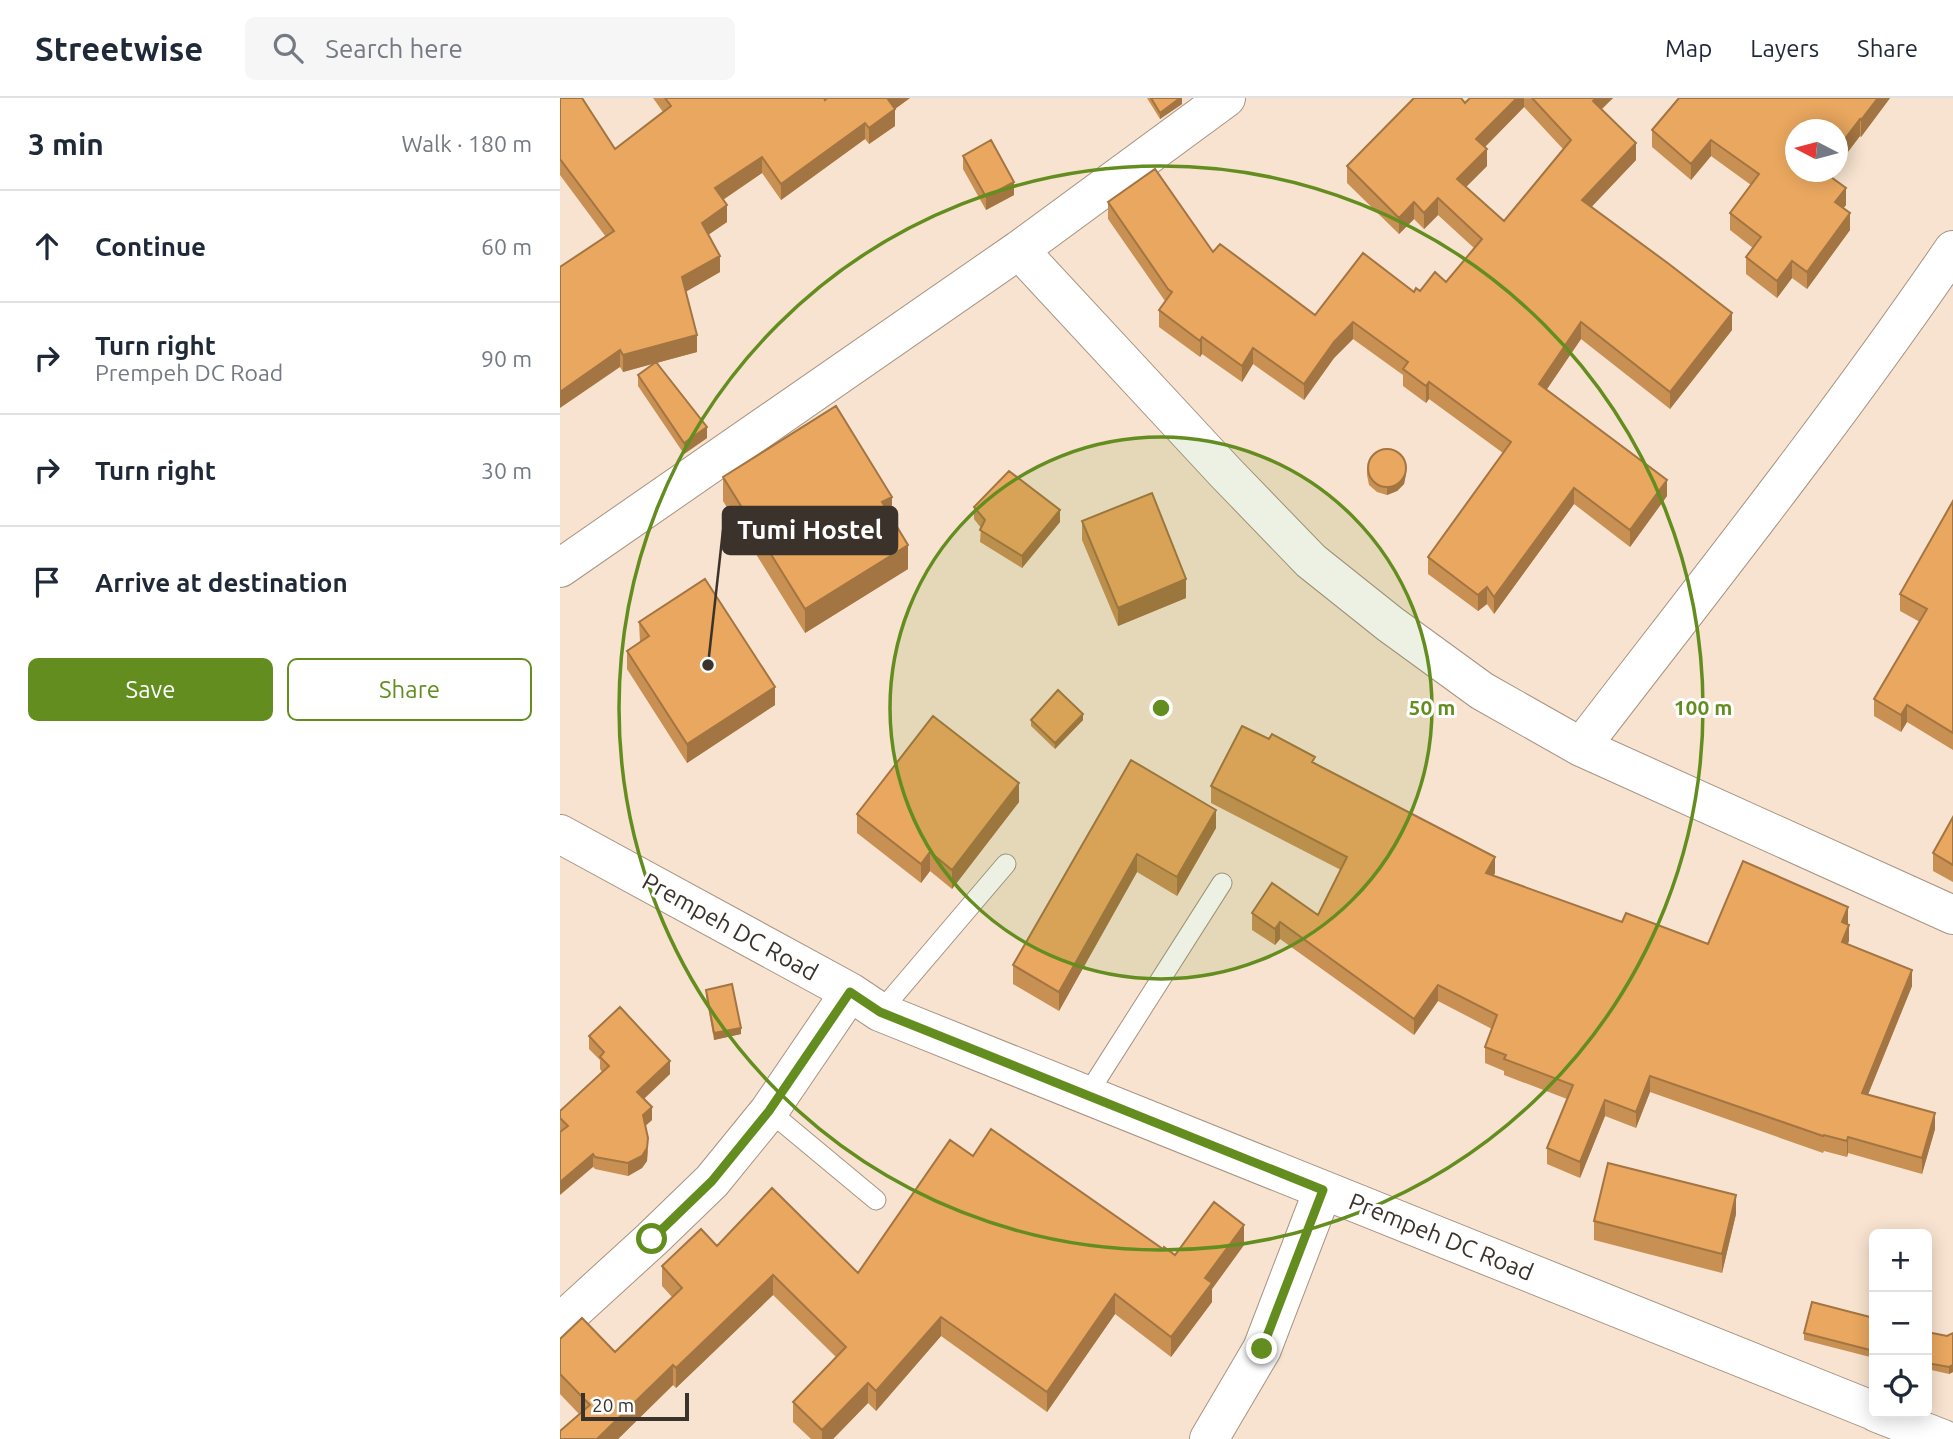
<!DOCTYPE html>
<html lang="en">
<head>
<meta charset="utf-8">
<style>
  body { margin:0; font-family:Ubuntu,sans-serif; background:#f6f6f7; color:#1f2937 }
  .controls { position:absolute; right:21px; bottom:21px; display:grid; overflow:hidden; border-radius:10px; box-shadow:0 4px 18px #0003 }
  .controls button { width:63px; height:63px; display:grid; place-items:center; padding:0; border:0; border-bottom:2px solid #e0e1e3; background:#fff; color:#1f2937; font:35px sans-serif }
  .compass { position:absolute; left:1225px; top:21px; width:63px; height:63px; border-radius:50%; background:#fff; box-shadow:0 4px 18px #0003; rotate:276deg }
  .scale { position:absolute; left:21px; bottom:18px; width:108px; box-sizing:border-box; padding-left:7px; border:4px solid #3b332b; border-top:0; font-size:19px; line-height:24px; white-space:nowrap; color:#3b332b; -webkit-text-stroke:5px #fff; paint-order:stroke }
  .stop { position:absolute; width:21px; height:21px; margin:-16px; border:5px solid #638e1f; border-radius:50%; background:#fff }
  .stop.end { background:#638e1f; border-color:#fff; box-shadow:0 2px 7px #0008 }
  .list { margin:0; padding:0; list-style:none }
  h2 { display:flex; justify-content:space-between; align-items:center; height:91px; margin:0; padding:0 28px; font-size:30px }
  h2 small { font-size:23px; font-weight:400; color:#747a83 }
  .list li { display:grid; grid-template-columns:46px 1fr auto; gap:21px; align-items:center; box-sizing:border-box; height:112px; padding:0 28px; border-top:2px solid #e0e1e3 }
  .list b { display:block; font-size:26px; white-space:nowrap }
  .list p { margin:0; font-size:23px; white-space:nowrap; color:#747a83 }
  .list em { font-size:23px; font-style:normal; color:#747a83 }
  .actions { display:flex; gap:14px; padding:21px 28px }
  .actions a { flex:1; padding:16px 0; border:2px solid #638e1f; border-radius:10px; text-align:center; font-size:24px; color:#638e1f }
  .actions .main { background:#638e1f; color:#fff }
  .icon { flex:none; width:38px; height:38px; fill:none; stroke:currentColor; stroke-width:2; stroke-linecap:round; stroke-linejoin:round }
  .map { position:relative; flex:none; width:1393px; height:1341px; overflow:hidden }
  header { display:flex; align-items:center; gap:42px; box-sizing:border-box; height:98px; padding:0 35px; background:#fff; border-bottom:2px solid #e0e1e3 }
  header strong { font-size:33px }
  nav { display:flex; gap:38px; margin-inline-start:auto; font-size:24px }
  .search { width:490px; height:63px; background:#f6f6f7; display:flex; align-items:center; gap:18px; box-sizing:border-box; padding:0 24px; border-radius:10px; color:#747a83; font-size:26px }
  main { display:flex }
  aside { flex:1; background:#fff }
  .map>svg:first-child { display:block }
  .lines { fill:none; stroke-linecap:round; stroke-linejoin:round }
  .lane-casing { stroke:#a79481; stroke-width:21 }
  .street-casing { stroke:#a79481; stroke-width:40 }
  .lane { stroke:#fff; stroke-width:19 }
  .street { stroke:#fff; stroke-width:38 }
  .wall { fill:#c89052; fill-rule:evenodd }
  .shaded-wall { fill:#a37542 }
  .building { fill:#e9a75f; stroke:#a37542; stroke-width:2 }
  .route { stroke:#638e1f; stroke-width:9 }
  .ring { fill:none; stroke:#638e1f; stroke-width:3.5 }
  .labels { text-anchor:middle; stroke-width:6; stroke-linejoin:round; paint-order:stroke }
  .street-label { font-size:24px; fill:#3b332b; stroke:#fff }
  .centre { fill:#638e1f; stroke:#fff; stroke-width:3.5 }
  .ring-label { font-size:21px; text-anchor:middle; font-weight:bold; fill:#638e1f; stroke:#fff; stroke-width:6; stroke-linejoin:round; paint-order:stroke }
  .leader { fill:none; stroke:#3b332b; stroke-width:2.5 }
  .callout-dot { fill:#3b332b; stroke:#fff; stroke-width:2.5 }
  .callout { fill:#3b332b; stroke:#3b332b; stroke-width:2.5 }
  .callout-label { font-size:26px; text-anchor:middle; font-weight:bold; fill:#fff }
</style>
</head>
<body>
<header>
<strong>Streetwise</strong>
<div class="search"><svg class="icon" aria-label="search" viewBox="0 0 24 24"><circle cx="10" cy="10" r="6"/><path d="M15 15l6 6"/></svg>Search here</div>
<nav><a>Map</a><a>Layers</a><a>Share</a></nav>
</header>
<main>
<aside>
<h2>3 min<small>Walk · 180 m</small></h2>
<ul class="list">
<li><svg class="icon" aria-label="ahead" viewBox="0 0 24 24"><path d="M12 20V5M6 11l6-6 6 6"/></svg><div><b>Continue</b></div><em>60 m</em></li>
<li><svg class="icon" aria-label="right" viewBox="0 0 24 24"><path d="M7 20v-9h11M14 6l5 5-5 5"/></svg><div><b>Turn right</b><p>Prempeh DC Road</p></div><em>90 m</em></li>
<li><svg class="icon" aria-label="right" viewBox="0 0 24 24"><path d="M7 20v-9h11M14 6l5 5-5 5"/></svg><div><b>Turn right</b></div><em>30 m</em></li>
<li><svg class="icon" aria-label="arrive" viewBox="0 0 24 24"><path d="M6 21V4h12l-3 4 3 4H6"/></svg><div><b>Arrive at destination</b></div></li>
</ul>
<div class="actions"><a class="main">Save</a><a>Share</a></div>
</aside>
<div class="map">
<svg width="1393" height="1341" viewBox="0 0 1393 1341">
  <rect width="100%" height="100%" fill="#f7e3cf"/>
  <g class="lines">
    <g class="lane-casing">
      <path id="lane" d="M320 914 446 766
        M527 997 662 785
        M209 1013 316 1102"/>
    </g>
    <g class="street-casing">
      <path id="street" d="M459 152 665 374 751 463 830 526 922 593 1021 649 1393 817
        M0 470 459 152 666 0
        M1021 649C1147 485 1276 323 1393 152
        M0 736 290 894 320 914 1314 1313
        M0 1225 92 1141 152 1083 209 1013 290 894
        M1317 1315 1383 1341
        M649 1341 702 1251 763 1092"/>
    </g>
    <use href="#lane" class="lane"/>
    <use href="#street" class="street"/>
  </g>
  <path class="wall" d="M0 0 55 51 103 14 93 0H264L265 2 267 0H350L334 11 335 28 309 46 305 41 221 102 202 75 163 102 167 124 148 137 160 174 125 194 137 254 96 265 147 340 124 356 78 288V277L94 265 63 274 60 269 46 139 0 77Z
    M587 0H622V6L600 21Z
    M910 0H1053L1042 11 1076 62 1031 109 1172 232 1110 311 1021 241 986 292 1107 398 1070 449 1014 406 934 516 927 506 918 513 868 476V459L943 355 869 301 866 305 843 288V277L793 241 774 260 744 302 693 266 682 284 642 256 640 259 599 229V212L605 203 548 121V104L653 154 755 217 860 193 886 184 914 150 878 117 864 131 854 121 839 136 787 85V68L905 5ZM964 9 1003 51 944 123 906 89 927 68 925 49Z
    M1330 0 1301 39 1300 38 1269 78 1286 107 1283 110 1290 132 1247 191 1232 180 1217 200 1186 176V159L1193 150 1170 132V115L1191 87 1151 58 1131 82 1092 49V32Z
    M403 58 454 97 426 112 403 71Z
    M807 370 846 376 844 386 837 393 827 397 817 394 809 387 807 377Z
    M163 379 332 420 348 471 245 535 163 403Z
    M1393 403V652L1347 624 1341 634 1314 618V601L1360 524 1340 513V496Z
    M414 409 500 424 462 470 420 444 421 430 414 421Z
    M522 423 626 500 558 528 522 442Z
    M79 524 215 607 127 665 67 571V553L80 544Z
    M471 622H523L495 651 471 628Z
    M709 641 755 666 935 775 933 778 1062 824 1148 846 1288 825 1289 843 1287 846 1352 888 1308 997 1375 1031 1362 1076 1288 1055 1287 1059 1264 1053 1263 1055 1090 994 1076 1030 1045 1018 1020 1080 987 1066V1050L1007 1001 944 977V973L925 965V949L932 931 878 903 854 937 720 841 715 847 692 832V815L758 817 781 772 651 705V688Z
    M571 662 656 730 617 798 577 774 499 913 453 886V867Z
    M459 704 392 791 370 773 361 785 297 735V716Z
    M1393 719V784L1373 773V755Z
    M146 892 181 936 154 942 146 898Z
    M29 938 110 976 84 1001 92 1022 85 1028 88 1053 87 1063 82 1070 68 1078 35 1071 0 1033V1013L42 974 40 971V962L29 951Z
    M413 1058 615 1157 684 1147 652 1191V1204L611 1259 555 1216 487 1314 381 1238 316 1313 308 1305 273 1341H251L233 1324V1304L276 1259 213 1197 116 1290 113 1287 58 1341H0L19 1316 0 1296V1241L55 1254 112 1199 102 1188V1168L157 1148 298 1175Z
    M1176 1116 1162 1175 1034 1142V1123Z
    M1314 1220V1260L1244 1242V1235Z
    M1367 1234 1387 1238 1393 1235V1274L1389 1276 1367 1271Z"/>
  <path class="shaded-wall" d="M327 0H350L327 17Z
    M620 0H622V6L600 21V15Z
    M957 0H964V9L916 58V41Z
    M1036 0H1053L1033 19V3Z
    M1318 0H1330L1301 39V22Z
    M335 11V28L309 46V30Z
    M1300 21V38L1278 67V50Z
    M305 25V41L221 102V86Z
    M1151 42V58L1131 82V66Z
    M1076 45V62L1022 119V102Z
    M927 51V68L897 98V81Z
    M202 59V75L155 107V90Z
    M454 84V97L426 112V99Z
    M1286 90V107L1275 121V104Z
    M878 100V117L864 131V115Z
    M854 104V121L839 136V120Z
    M167 107V124L142 141V125Z
    M1290 115V132L1247 191V174Z
    M160 158V174L122 196V179Z
    M1232 163V180L1217 200V183Z
    M1172 215V232L1110 311V294Z
    M793 224V241L774 260 744 302V286L774 244Z
    M1021 224V241L979 303V286Z
    M137 237V254L63 274V257Z
    M642 239V256L640 259V243Z
    M693 250V266L682 284V268Z
    M60 252V269L0 310V294Z
    M869 284V301L866 305V288Z
    M147 329V340L124 356V345Z
    M846 369V376L844 386 837 393 827 397V390Z
    M1107 382V398L1070 449V432Z
    M1014 390V406L934 516V499Z
    M332 399V423L322 404Z
    M500 412V424L462 470V458Z
    M348 447V471L245 535V511Z
    M626 481V500L558 528V510Z
    M927 489V506L918 513V497Z
    M215 589V607L127 665V646Z
    M1347 607V624L1341 634V617Z
    M523 616V622L495 651V645Z
    M459 685V704L392 791V772Z
    M656 712V730L617 798V779Z
    M370 754V773L361 785V766Z
    M577 756V774L499 913V894Z
    M935 759V775L926 792V775Z
    M1288 809V825L1282 841V824Z
    M720 824V841L715 847V831Z
    M1289 827V843L1282 860V844Z
    M1352 872V888L1302 1011V995Z
    M878 887V903L854 937V921Z
    M181 930V936L154 942V935Z
    M110 963V976L77 1007V994Z
    M1090 978V994L1076 1030V1014Z
    M1045 1002V1018L1020 1080V1064Z
    M92 1009V1022L83 1030V1017Z
    M1375 1015V1031L1362 1076V1060Z
    M1288 1039V1055L1287 1059V1043Z
    M88 1040 87 1063 82 1070 68 1078V1065Z
    M33 1056V1069L0 1097V1084Z
    M1176 1097V1116L1162 1175V1156Z
    M684 1127V1147L652 1191V1204L611 1259V1239L645 1180Z
    M213 1177V1197L116 1290V1270Z
    M555 1196V1216L487 1314V1294Z
    M381 1219V1238L316 1313V1293Z
    M113 1267V1287L58 1341H37Z
    M1393 1267V1274L1389 1276V1269Z
    M308 1285V1305L273 1341H262V1332Z"/>
  <path class="building" d="M0 0H22L55 51 111 8 105 0H264L265 2 267 0H327L335 11 309 30 305 25 221 86 202 59 155 90 167 107 142 125 160 158 122 179 137 237 63 257 60 252 0 294V169L54 133 0 61Z
    M591 0H620L600 15Z
    M854 0H901L905 5 910 0H957L916 41 927 51 897 81 944 123 1011 42 972 0H1036L1033 3 1076 45 1022 102 1109 166 1172 215 1110 294 1021 224 979 286 1107 382 1070 432 1014 390 934 499 927 489 918 497 868 459 951 344 869 284 866 288 843 271 848 264 793 224 774 244 744 286 693 250 682 268 642 239 640 243 599 212 612 194 608 191 548 104 595 71 653 154 660 146 755 217 803 155 854 194 856 190 860 193 875 174 886 184 922 141 878 100 864 115 854 104 839 120 787 68Z
    M1119 0H1318L1301 22 1300 21 1278 50V32H1236V74H1264L1286 90 1275 104 1290 115 1247 174 1232 163 1217 183 1186 159 1201 139 1170 115 1199 76 1151 42 1131 66 1092 32Z
    M431 42 454 84 426 99 403 58Z
    M96 264 147 329 124 345 78 277Z
    M276 308 332 399 322 404 348 447 245 511 163 379Z
    M808 370a19 19 0 1 1 38 0a19 19 0 1 1-38 0Z
    M449 373 500 412 462 458 420 432 425 422 414 409Z
    M592 395 626 481 558 510 522 423Z
    M1393 403V635L1347 607 1341 617 1314 601 1367 511 1340 496Z
    M145 481 215 589 127 646 67 553 89 538 79 524Z
    M498 592 523 616 495 645 471 622Z
    M373 618 459 685 392 772 370 754 361 766 297 716Z
    M682 628 709 641 712 636 755 659 752 664 935 759 926 775 1062 824 1066 815 1148 846 1183 763 1288 809 1282 824 1289 827 1282 844 1352 872 1302 995 1375 1015 1362 1060 1288 1039 1287 1043 1264 1037 1263 1038 1090 978 1076 1014 1045 1002 1020 1064 987 1050 1013 987 944 961 946 957 925 949 937 917 878 887 854 921 720 824 715 831 692 815 712 785 758 817 787 759 651 688Z
    M571 662 656 712 617 779 577 756 499 894 453 867Z
    M1393 719V767L1373 755Z
    M172 886 181 930 154 935 146 892Z
    M60 909 110 963 77 994 92 1009 83 1017 88 1040 87 1050 82 1058 68 1065 35 1059 33 1056 0 1084V1034L8 1028 0 1020V1013L49 968 40 959 44 954 29 938Z
    M431 1031 603 1151 604 1149 615 1157 654 1104 684 1127 645 1180 652 1185 611 1239 555 1196 487 1294 381 1219 316 1293 308 1285 262 1332 233 1304 286 1249 213 1177 116 1270 113 1267 37 1341H0V1333L30 1307 0 1276V1241L22 1220 55 1254 122 1190 102 1168 141 1131 157 1148 212 1090 298 1175 390 1042 413 1058Z
    M1048 1065 1176 1097 1162 1156 1034 1123Z
    M1252 1204 1314 1220V1253L1244 1235Z
    M1367 1234 1387 1238 1393 1235V1267L1389 1269 1367 1265Z"/>
  <g class="lines">
    <path class="route" d="M92 1141 152 1083 209 1013 290 894 320 914 763 1092 702 1251"/>
  </g>
  <circle cx="601" cy="610" r="271" fill="#638e1f" fill-opacity=".12"/>
  <g class="ring">
    <circle cx="601" cy="610" r="271"/>
    <circle cx="601" cy="610" r="542"/>
  </g>
  <g class="labels">
    <g class="street-label">
      <text transform="translate(170 829) rotate(29)" y="8">Prempeh DC Road</text>
      <text transform="translate(881 1139) rotate(22)" y="8">Prempeh DC Road</text>
    </g>
  </g>
  <circle cx="601" cy="610" r="10" class="centre"/>
  <g class="ring-label">
    <text x="872" y="617">50 m</text>
    <text x="1143" y="617">100 m</text>
  </g>
  <path class="leader" d="M148 567L163 432"/>
  <circle class="callout-dot" cx="148" cy="567" r="7"/>
  <rect class="callout" x="163" y="409" width="174" height="47" rx="7"/>
  <g class="callout-label">
    <text x="250" y="441">Tumi Hostel</text>
  </g>
</svg>
<div class="controls">
<button>+</button>
<button>−</button>
<button><svg class="icon" aria-label="locate" viewBox="0 0 24 24"><circle cx="12" cy="12" r="6"/><path d="M12 2v4M12 18v4M2 12h4M18 12h4"/></svg></button>
</div>
<svg class="compass" viewBox="-18 -18 36 36"><path d="M0-13l5 13h-10z" fill="#e53935"/><path d="M0 13l5-13h-10z" fill="#747a83"/></svg>
<div class="scale">20 m</div>
<div class="stop" style="left:92px;top:1141px"></div>
<div class="stop end" style="left:702px;top:1251px"></div>
</div>
</main>
</body>
</html>
